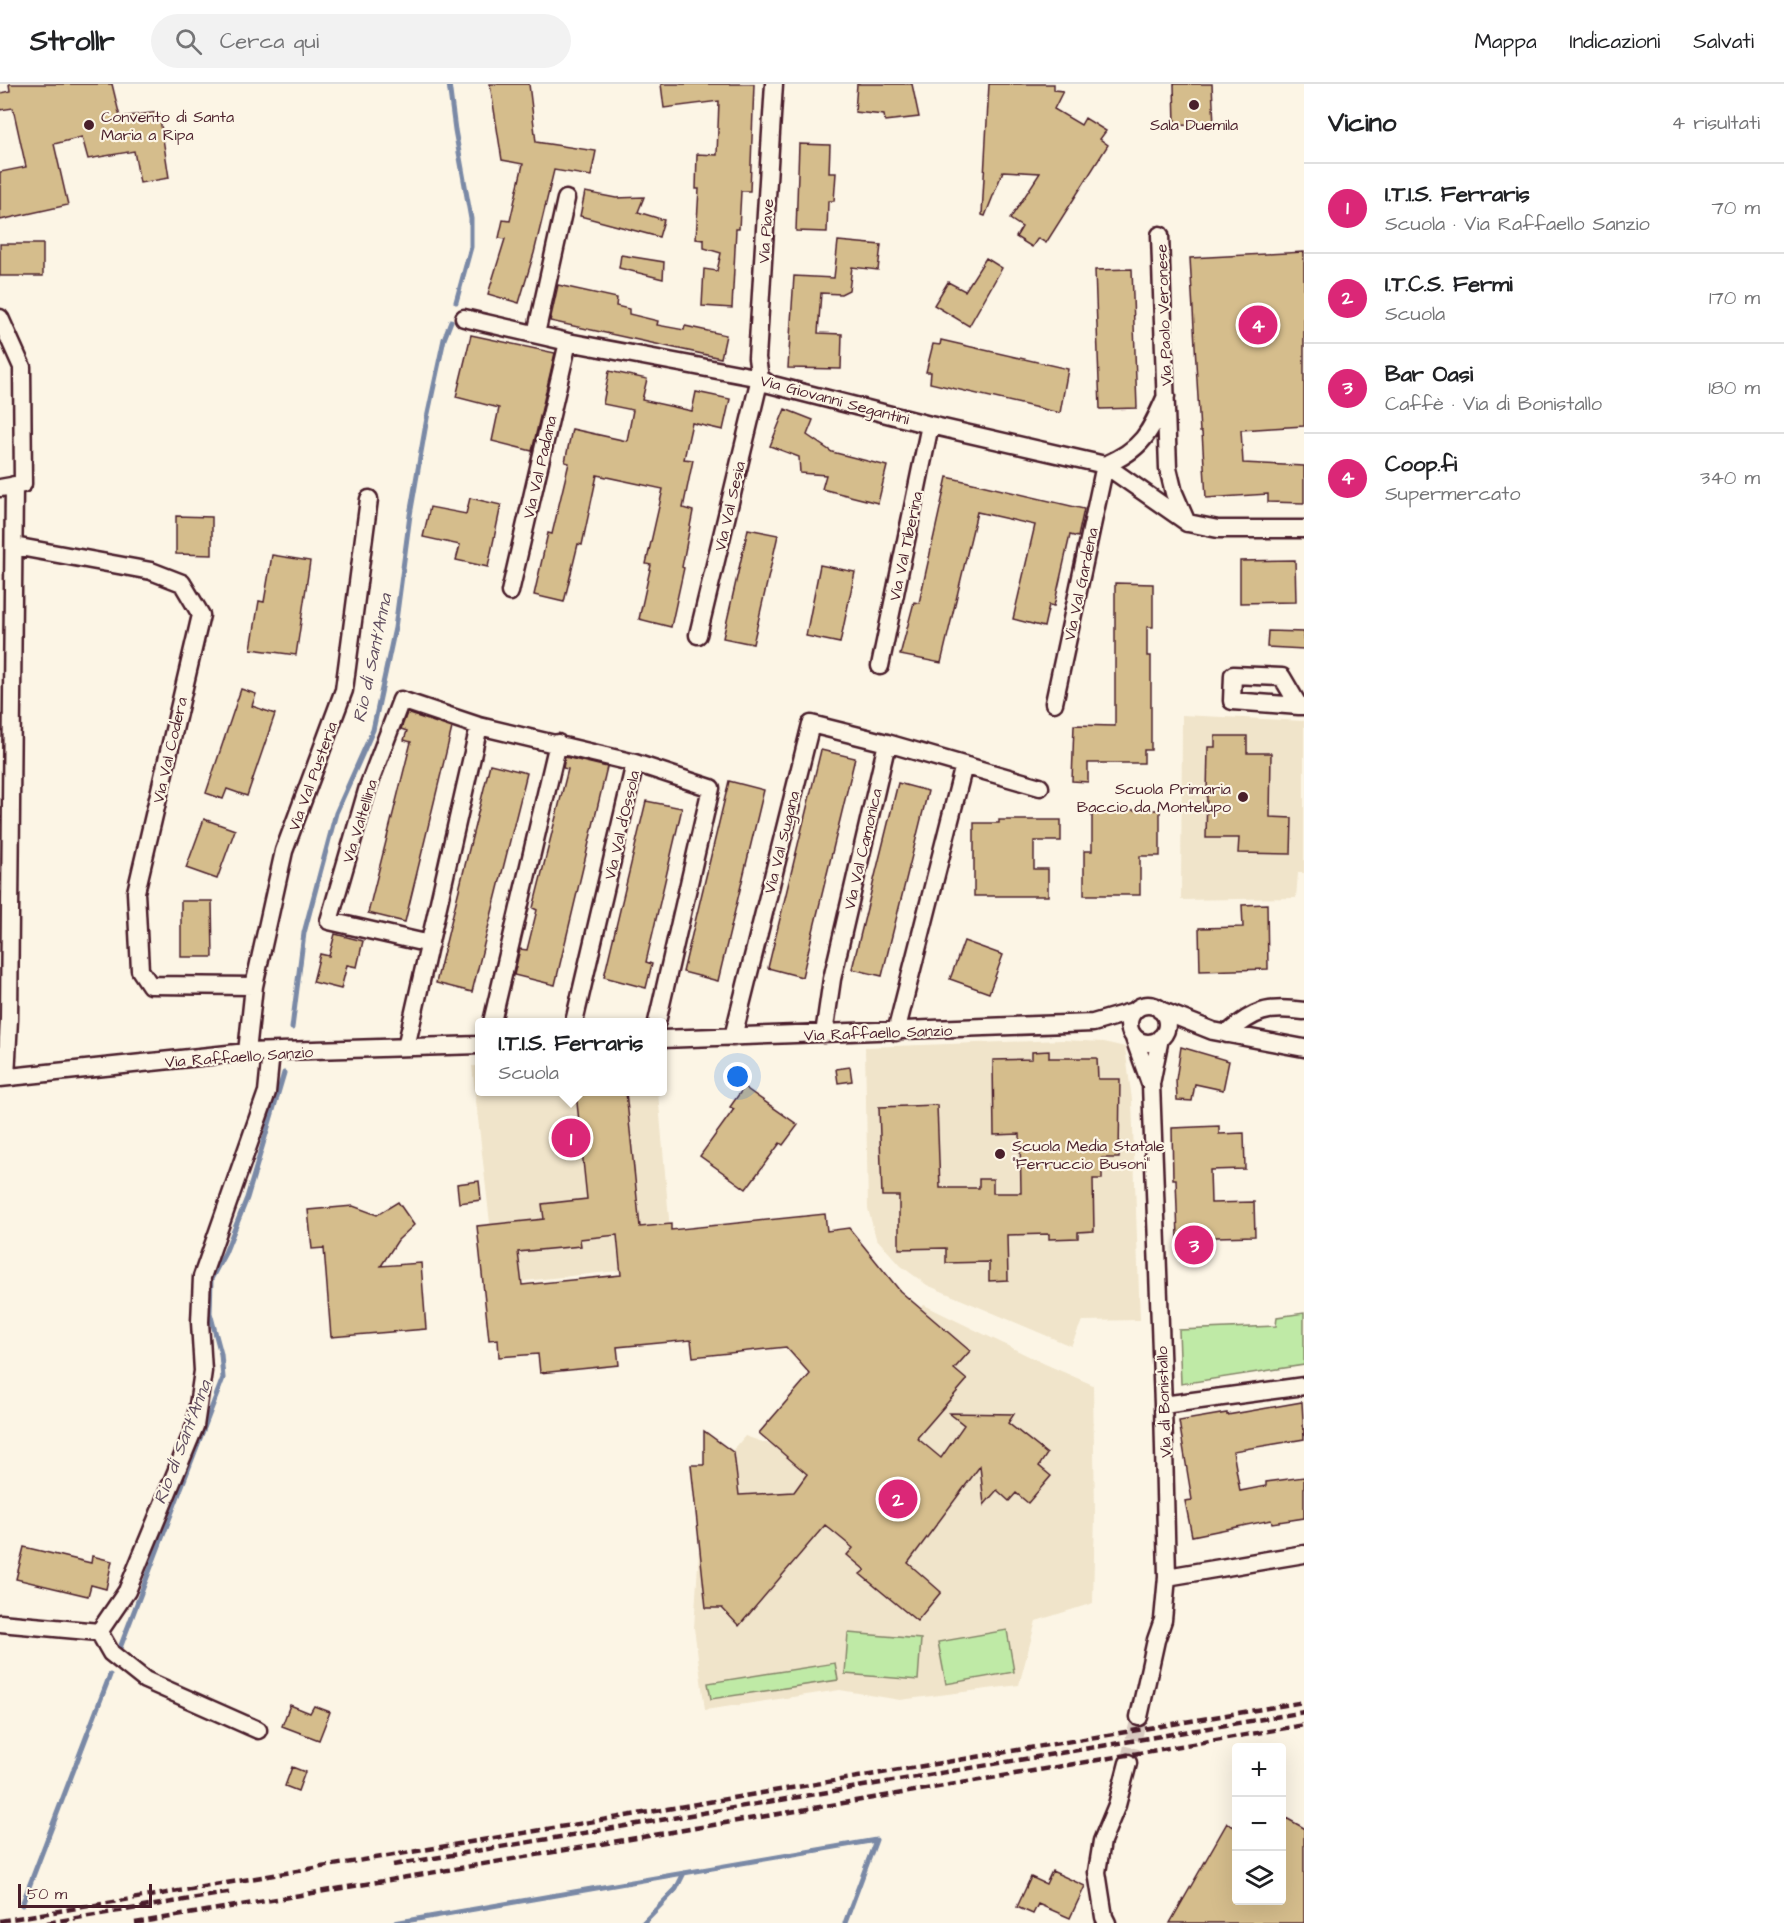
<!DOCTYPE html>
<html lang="it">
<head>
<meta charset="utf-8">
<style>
  body { margin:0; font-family:"Architects Daughter",sans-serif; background:#f2f2f2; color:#202124 }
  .controls { position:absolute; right:18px; bottom:18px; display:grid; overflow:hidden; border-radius:6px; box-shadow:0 6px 24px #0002 }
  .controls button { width:54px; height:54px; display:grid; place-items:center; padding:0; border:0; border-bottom:2px solid #e0e0e0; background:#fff; color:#202124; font:30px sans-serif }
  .scale { position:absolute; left:18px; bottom:15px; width:134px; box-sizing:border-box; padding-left:6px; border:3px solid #4a1f2b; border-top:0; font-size:16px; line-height:21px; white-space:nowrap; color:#4a1f2b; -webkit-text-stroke:4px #fcf5e5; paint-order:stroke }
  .you { position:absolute; left:738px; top:993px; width:21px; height:21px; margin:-15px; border:4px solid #fff; border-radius:50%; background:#1a73e8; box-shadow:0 0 0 9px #1a73e833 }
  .badge { display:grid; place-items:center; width:39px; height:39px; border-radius:50%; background:#db2777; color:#fff; font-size:20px; font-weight:700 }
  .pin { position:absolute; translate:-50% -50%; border:3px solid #fff; box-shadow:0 2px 6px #0006 }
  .popup { position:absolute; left:475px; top:934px; width:192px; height:78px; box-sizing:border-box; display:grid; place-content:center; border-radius:6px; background:#fff; filter:drop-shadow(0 2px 4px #0005); font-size:20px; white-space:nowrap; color:#757577 }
  .popup b { font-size:22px; color:#202124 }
  .popup::after { content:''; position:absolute; left:50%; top:100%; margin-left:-12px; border:12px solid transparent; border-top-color:#fff }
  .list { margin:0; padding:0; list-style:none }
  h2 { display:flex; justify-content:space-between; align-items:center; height:78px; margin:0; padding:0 24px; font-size:26px }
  h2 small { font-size:20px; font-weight:400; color:#757577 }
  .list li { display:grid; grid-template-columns:39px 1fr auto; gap:18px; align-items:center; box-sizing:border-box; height:90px; padding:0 24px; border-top:2px solid #e0e0e0 }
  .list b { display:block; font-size:22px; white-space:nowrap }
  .list p { margin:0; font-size:20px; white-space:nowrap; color:#757577 }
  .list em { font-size:20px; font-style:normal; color:#757577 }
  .icon { flex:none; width:33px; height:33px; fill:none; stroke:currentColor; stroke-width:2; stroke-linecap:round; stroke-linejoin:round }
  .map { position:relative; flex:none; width:1304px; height:1839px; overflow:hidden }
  header { display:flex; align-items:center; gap:36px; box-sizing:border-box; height:84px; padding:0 30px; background:#fff; border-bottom:2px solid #e0e0e0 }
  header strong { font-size:28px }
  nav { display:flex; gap:33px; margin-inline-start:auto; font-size:21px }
  .search { width:420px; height:54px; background:#f2f2f2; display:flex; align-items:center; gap:15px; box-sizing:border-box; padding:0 21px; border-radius:33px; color:#757577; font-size:22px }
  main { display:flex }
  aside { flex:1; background:#fff }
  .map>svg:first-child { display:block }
  .built { fill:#f0e4ca }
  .green { fill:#bfeaa6; stroke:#848468; stroke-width:1.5 }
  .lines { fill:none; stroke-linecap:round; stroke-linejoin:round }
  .stream { stroke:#7a89a6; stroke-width:5 }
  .building { fill:#d5bd8c; stroke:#4a1f2b; stroke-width:1.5; fill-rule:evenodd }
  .street-tunnel { stroke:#d8cac0; stroke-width:16; stroke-dasharray:16 8; stroke-linecap:butt }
  .street-casing { stroke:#4a1f2b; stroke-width:21 }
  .street { stroke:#fcf5e5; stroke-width:16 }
  .rail { stroke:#4a1f2b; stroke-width:4.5; stroke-dasharray:9 4.5; stroke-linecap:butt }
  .poi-dot { fill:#4a1f2b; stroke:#fcf5e5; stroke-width:2 }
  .labels { text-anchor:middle; stroke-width:4.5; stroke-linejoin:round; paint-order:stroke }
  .poi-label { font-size:16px; fill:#4a1f2b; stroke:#fcf5e5; text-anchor:start }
  .street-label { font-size:16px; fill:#4a1f2b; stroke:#fcf5e5 }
  .water-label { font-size:18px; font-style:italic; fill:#5e4b5e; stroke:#fcf5e5 }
</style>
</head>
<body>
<header>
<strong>Strollr</strong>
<div class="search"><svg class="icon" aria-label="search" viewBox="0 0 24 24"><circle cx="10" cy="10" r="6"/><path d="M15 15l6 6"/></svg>Cerca qui</div>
<nav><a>Mappa</a><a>Indicazioni</a><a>Salvati</a></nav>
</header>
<main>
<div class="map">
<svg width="1304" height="1839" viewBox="0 0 1304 1839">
  <rect width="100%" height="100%" fill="#fcf5e5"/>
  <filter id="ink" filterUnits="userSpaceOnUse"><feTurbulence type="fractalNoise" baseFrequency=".0167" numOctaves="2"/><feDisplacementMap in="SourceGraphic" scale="12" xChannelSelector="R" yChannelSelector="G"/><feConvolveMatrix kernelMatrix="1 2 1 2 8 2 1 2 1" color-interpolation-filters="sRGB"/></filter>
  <g filter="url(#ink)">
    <path class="built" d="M1182 631 1304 637V789H1298L1296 814 1181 816Z
      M1062 956 1104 958 1125 963 1132 1016 1140 1236 1082 1237 1071 1262 927 1201 901 1182 876 1154 868 1125 865 963Z
      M472 982H479L480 1008H658L673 1181 497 1200Z
      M924 1221 1045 1280 1093 1301 1095 1428 1093 1519 1036 1537 1019 1601 900 1616 840 1606 705 1626 694 1544 703 1402 745 1352 790 1367Z"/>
    <path class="green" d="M1304 1229V1281L1181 1300 1179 1246 1276 1242 1277 1233Z
      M1007 1546 1014 1588 946 1600 938 1558Z
      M848 1549 921 1555 918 1596 845 1590Z
      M835 1579 838 1596 711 1615 708 1599Z"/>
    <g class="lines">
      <path class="stream" d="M449 0 455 46 471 135V163L456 218
        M292 944 304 849 336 729 373 646 395 544 410 431 427 334 444 255 451 237
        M120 1564 223 1294 221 1270 210 1229 211 1195 225 1169 247 1114 284 989
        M22 1821 110 1591
        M394 1839 876 1756
        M643 1839 676 1805 684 1789
        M845 1839 876 1756"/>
    </g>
    <path class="building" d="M9 0H112L120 33 159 28 169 94 140 99 134 67 88 75 82 53 54 60 68 121 0 136V88L26 83 13 24 0 26V9L10 7Z
      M490 0H529L536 58 596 67 591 92 554 86 534 169 519 219 488 210 505 155 499 154 503 136 510 137 523 80 502 76Z
      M661 0H754L750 107H741L739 145H736L732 224 702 222 704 185 717 187 721 169 704 164V156L696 155 699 105H696L697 70 717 71 719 17 664 24Z
      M857 0H912L919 33 885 37 884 31 855 28Z
      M989 0H1054V6L1063 7 1054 25 1081 41 1085 34 1106 47 1100 55 1108 61 1046 159 1038 154 1032 163 1016 153 1022 143 1010 135 1040 89 1003 87 985 132 982 131Z
      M1174 0H1212L1214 42 1175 41Z
      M799 60 830 61 829 89H836L834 117H828L827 148 796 147Z
      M585 108 616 114 644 113 638 128 664 136 659 153 580 132Z
      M838 157 881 161 878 186 852 183 849 206 841 210 821 209 818 249 842 250 841 285 788 284 794 192 834 194Z
      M0 160H43V192H0Z
      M1304 168V342L1241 346 1243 379 1304 382V419L1268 418V410L1206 414 1202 348H1200L1190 174Z
      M621 171 664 178 663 195 619 184Z
      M986 174 1002 184 969 242 934 221 948 198 965 207Z
      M1132 185 1137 324 1100 325 1095 186Z
      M558 201 617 214 616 222 629 225V230L658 237 657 241 684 246 685 242 726 251 721 274 550 237Z
      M471 251 555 269 532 367 492 357 499 324 456 313Z
      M941 256 1068 285 1060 329 930 299 931 288H926L933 260 940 261Z
      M609 287 647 295 642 316 692 327 696 308 730 315 723 346 692 339 684 375 693 376 683 424 693 427 682 483 684 484 671 543 639 535 651 481 646 480 663 405 597 391 582 461 578 460 564 518 534 511 548 449 552 450 569 379 565 378 572 345 627 357 633 326 603 320Z
      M785 325 813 336 807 351 832 368 887 382 878 419 822 405 826 391 800 389 799 373 770 362Z
      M947 393 1084 425 1078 453 1070 451 1054 522 1049 521 1044 543 1013 535 1035 441 977 428 941 579 900 571 914 518 919 519Z
      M470 414 501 421 488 483 456 476 460 461 423 453 430 423 466 430Z
      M176 432 212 433V471L176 470Z
      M748 445 778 451 753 560 723 554Z
      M272 471 310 477 296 571 251 565 259 517 264 518Z
      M1295 476 1296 518 1240 519V477Z
      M820 481 855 488 840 559 806 552Z
      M1115 499 1153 500V543H1147V572H1151V666H1144V679H1088V698L1072 697 1074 641 1115 642Z
      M1268 547 1304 548V565L1267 563Z
      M241 605 256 610 252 622 275 630 247 712 227 705 223 715 206 709Z
      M407 629 452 644 405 838 368 829 411 658 404 656 407 647 401 645Z
      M1215 652H1247V669H1271L1270 733 1292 734 1291 770 1238 769 1239 754H1206L1208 663H1215Z
      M821 666 855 674 802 893 768 884Z
      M565 673 607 683 555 901 514 891 520 865 527 866 537 826 533 824 568 685 563 684Z
      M490 680 527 689 472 908 436 899Z
      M729 697 764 706 718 897 683 888Z
      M898 699 928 707 882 892 852 885Z
      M646 717 682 724 646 878 652 880 646 904 604 893Z
      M1092 726H1160V772H1140V811H1084V767H1092Z
      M204 735 235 746 217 795 186 784Z
      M999 736H1061V757H1034V785H1048V812H974V739H999Z
      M181 817H212L213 873H181Z
      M1267 820 1268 885 1200 887 1199 844 1243 843 1242 821Z
      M335 850 363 857 357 883 347 881 341 905 313 898 320 870 329 872Z
      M964 857 1003 871 989 909 950 895Z
      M1181 963 1229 977 1223 1006 1195 1000 1192 1017 1177 1016 1176 996Z
      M1049 967V974H1097L1098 995H1120L1119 1074H1102V1095H1093L1094 1147 1078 1148V1154L1049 1155V1150L1007 1151 1008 1196 989 1197V1178L946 1179V1164L899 1165V1112H882L879 1023 937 1021 940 1104H979V1095H993V1109H1021L1020 1050 994 1051 993 976 1032 975V968Z
      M850 983 852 997 838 999 836 985Z
      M744 1003 798 1041 783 1061 780 1059 746 1105 700 1072 734 1025 730 1023Z
      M585 1008H626L640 1143 671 1140V1146L825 1130 827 1147 849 1144 900 1207 970 1267 954 1285 967 1296 917 1354 941 1374 964 1341 949 1329 1014 1330 1008 1339 1047 1370 1039 1382 1051 1392 1028 1419 1016 1409 1009 1417 997 1406 984 1421 980 1382 908 1479 941 1508 917 1537 860 1490 865 1486 847 1471 853 1464 825 1441 739 1542 722 1524H706L691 1381H704V1347L734 1369 739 1411 794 1408 807 1390 759 1349 810 1290 786 1263 693 1273 691 1256 617 1263 619 1281 540 1289 538 1270 499 1273 498 1255 489 1256 477 1142 544 1135 542 1120 587 1115 576 1009ZM617 1151 621 1191 522 1201 518 1168 581 1162 580 1155Z
      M1219 1042V1050L1244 1049 1245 1085 1210 1086 1211 1119 1254 1118 1255 1152 1178 1154 1176 1095H1173L1172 1044Z
      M479 1097 481 1116 459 1119 457 1100Z
      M398 1118 414 1141 398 1156 381 1182 421 1179 426 1245 331 1253 324 1164 312 1165 308 1126 353 1122 377 1131Z
      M1302 1318 1304 1355 1233 1367 1240 1407 1266 1402V1398L1304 1393V1434L1272 1439 1271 1436 1192 1452 1185 1417 1192 1416 1179 1337 1227 1329V1331Z
      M24 1463 91 1479 92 1472 112 1477 106 1505 91 1501 88 1512 16 1495Z
      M290 1621 310 1629 314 1622 330 1628 319 1656 282 1642Z
      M292 1683 305 1688 298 1707 285 1702Z
      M1286 1734 1304 1744V1839H1170L1227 1739 1236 1744V1816H1281V1742Z
      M1052 1787 1085 1802 1070 1834 1038 1820 1033 1830 1017 1823 1031 1793 1046 1800Z"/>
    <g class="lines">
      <path class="street-tunnel" d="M1128 1679 1139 1633"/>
      <g class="street-casing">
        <path id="street" d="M1160 151 1168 384 1174 409 1187 439
          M0 234 22 283 23 400 0 404
          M464 234 568 258 760 294 769 300 930 341 1105 381 1188 439 1218 445H1304
          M536 250 566 115
          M14 462 151 487 182 499 201 531 136 808 140 886 150 901 254 902
          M510 508 568 258
          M698 551 760 294 757 274 774 0
          M880 582 930 341
          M1054 619 1105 381C1143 365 1150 348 1166 312
          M1299 622 1282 593 1233 591 1232 617 1299 622H1304
          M430 860 329 837 368 703 401 616 479 642 635 679
          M1129 940a19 19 0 1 1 38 0a19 19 0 1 1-38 0Z
          M1160 926 1213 947 1304 964
          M492 938 558 659
          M574 938 635 679 711 704 657 938
          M896 948 964 681
          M824 950 832 895 887 659 1040 703
          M1227 950C1254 926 1268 922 1304 927
          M733 953 811 640 887 659
          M1134 954 1150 999
          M662 955 1093 939 1134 927
          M406 963 479 642
          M247 968 254 902 284 767 344 606 369 415
          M6 993 9 935 14 401
          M0 994 247 968 480 961
          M1163 1321 1304 1302
          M1167 1493 1304 1470
          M0 1539 99 1548 111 1569 145 1596 258 1646
          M99 1548 127 1507 195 1342 203 1287 200 1238 202 1193 267 1008 271 968
          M1139 1633 1156 1556 1163 1536 1167 1493 1163 1321 1151 1000 1160 954
          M1107 1839 1104 1833 1097 1788 1102 1757 1117 1721 1128 1679"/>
      </g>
      <use href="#street" class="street"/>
      <path class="rail" d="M393 1781 1304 1628
        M0 1837 1304 1618
        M47 1839 233 1808
        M135 1839 1304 1641"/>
    </g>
  </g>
  <g class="poi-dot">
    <circle cx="1194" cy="21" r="6"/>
    <circle cx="89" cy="41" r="6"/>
    <circle cx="1243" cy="713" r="6"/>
    <circle cx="1000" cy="1070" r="6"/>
  </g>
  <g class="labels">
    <g class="poi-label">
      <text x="101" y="38">Convento di Santa<tspan x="101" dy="18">Maria a Ripa</tspan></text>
      <text x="1194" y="46" text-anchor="middle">Sala Duemila</text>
      <text x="1231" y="710" text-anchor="end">Scuola Primaria<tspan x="1231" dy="18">Baccio da Montelupo</tspan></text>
      <text x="1012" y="1067">Scuola Media Statale<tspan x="1012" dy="18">"Ferruccio Busoni"</tspan></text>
    </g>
    <g class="street-label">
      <text transform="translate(765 147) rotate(-86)" y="6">Via Piave</text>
      <text transform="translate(1163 231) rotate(-92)" y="6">Via Paolo Veronese</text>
      <text transform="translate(835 315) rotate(15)" y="6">Via Giovanni Segantini</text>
      <text transform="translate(539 383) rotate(-77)" y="6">Via Val Padana</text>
      <text transform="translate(729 422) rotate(-77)" y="6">Via Val Sesia</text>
      <text transform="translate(905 462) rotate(-78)" y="6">Via Val Tiberina</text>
      <text transform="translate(1080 500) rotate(-78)" y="6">Via Val Gardena</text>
      <text transform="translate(169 666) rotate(-77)" y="6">Via Val Codera</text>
      <text transform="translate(312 692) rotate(-70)" y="6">Via Val Pusteria</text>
      <text transform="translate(359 737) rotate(-73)" y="6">Via Valtellina</text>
      <text transform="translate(621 741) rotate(-77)" y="6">Via Val d'Ossola</text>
      <text transform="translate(781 758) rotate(-76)" y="6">Via Val Sugana</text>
      <text transform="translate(862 765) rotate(-77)" y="6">Via Val Camonica</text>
      <text transform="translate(878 948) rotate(-2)" y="6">Via Raffaello Sanzio</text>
      <text transform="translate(239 972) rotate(-4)" y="6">Via Raffaello Sanzio</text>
      <text transform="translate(1163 1318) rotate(-92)" y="6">Via di Bonistallo</text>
    </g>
    <g class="water-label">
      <text transform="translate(372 574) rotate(-78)" y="6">Rio di Sant'Anna</text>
      <text transform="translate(182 1358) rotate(-69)" y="6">Rio di Sant'Anna</text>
    </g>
  </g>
</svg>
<div class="controls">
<button>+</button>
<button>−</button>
<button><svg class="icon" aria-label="layers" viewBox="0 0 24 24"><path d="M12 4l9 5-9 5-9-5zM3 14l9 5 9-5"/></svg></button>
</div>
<div class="scale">50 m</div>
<div class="you"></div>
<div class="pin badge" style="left:571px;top:1054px">1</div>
<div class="popup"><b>I.T.I.S. Ferraris</b>Scuola</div>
<div class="pin badge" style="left:898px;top:1415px">2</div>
<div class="pin badge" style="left:1194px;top:1161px">3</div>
<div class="pin badge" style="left:1258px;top:241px">4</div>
</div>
<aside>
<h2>Vicino<small>4 risultati</small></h2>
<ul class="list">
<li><span class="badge">1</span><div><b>I.T.I.S. Ferraris</b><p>Scuola · Via Raffaello Sanzio</p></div><em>70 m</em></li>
<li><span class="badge">2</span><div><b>I.T.C.S. Fermi</b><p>Scuola</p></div><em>170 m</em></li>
<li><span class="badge">3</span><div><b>Bar Oasi</b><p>Caffè · Via di Bonistallo</p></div><em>180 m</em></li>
<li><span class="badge">4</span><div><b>Coop.fi</b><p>Supermercato</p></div><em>340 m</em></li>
</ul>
</aside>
</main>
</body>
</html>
